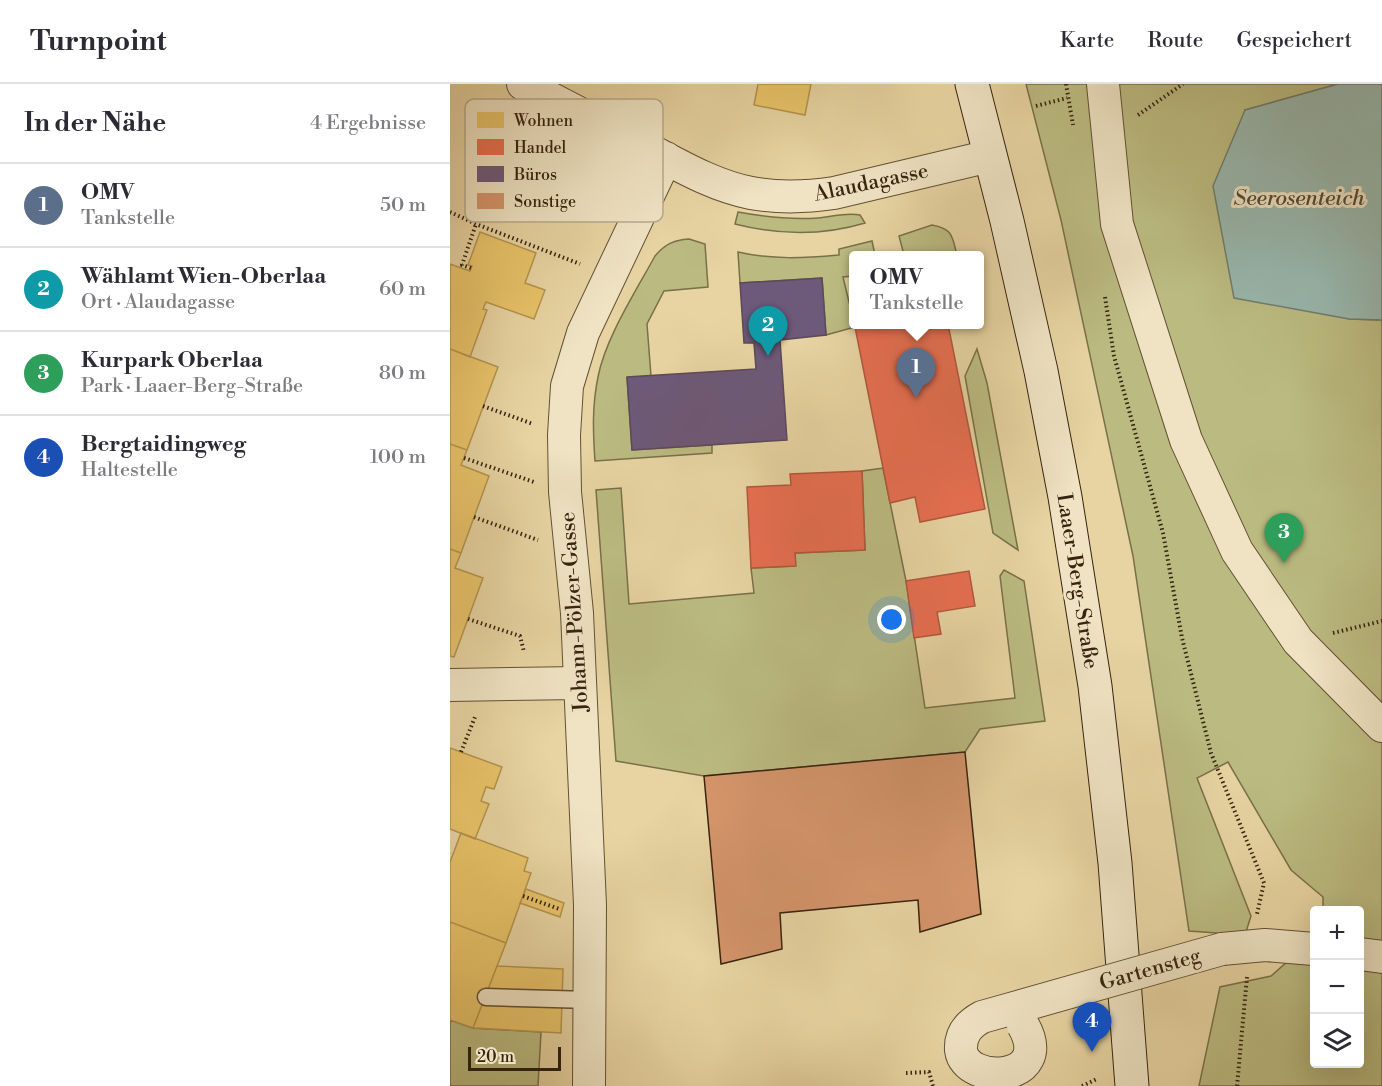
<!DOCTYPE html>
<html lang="de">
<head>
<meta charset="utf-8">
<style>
  body { margin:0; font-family:"Libre Bodoni",serif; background:#f2f2f3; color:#2b2b33 }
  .controls { position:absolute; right:18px; bottom:18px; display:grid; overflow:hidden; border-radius:6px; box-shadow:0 6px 24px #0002 }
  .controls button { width:54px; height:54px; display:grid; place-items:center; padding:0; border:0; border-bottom:2px solid #e1e1e2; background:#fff; color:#2b2b33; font:30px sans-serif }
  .scale { position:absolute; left:18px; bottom:15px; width:93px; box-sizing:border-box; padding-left:6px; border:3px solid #37240f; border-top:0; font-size:16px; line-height:21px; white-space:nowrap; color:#37240f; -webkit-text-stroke:4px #efe3c3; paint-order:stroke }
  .you { position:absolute; left:442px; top:536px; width:21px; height:21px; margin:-15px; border:4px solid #fff; border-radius:50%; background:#1a73e8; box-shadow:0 0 0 9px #1a73e833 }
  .badge { display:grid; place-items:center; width:39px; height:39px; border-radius:50%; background:#2563eb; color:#fff; font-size:20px; font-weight:700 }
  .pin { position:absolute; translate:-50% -50px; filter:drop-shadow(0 2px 3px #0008) }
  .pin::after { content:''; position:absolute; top:32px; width:21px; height:18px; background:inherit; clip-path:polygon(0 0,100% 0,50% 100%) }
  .popup { position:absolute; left:399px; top:167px; width:135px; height:78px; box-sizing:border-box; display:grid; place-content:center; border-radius:6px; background:#fff; filter:drop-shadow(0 2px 4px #0005); font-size:20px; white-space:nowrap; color:#7c7c81 }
  .popup b { font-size:22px; color:#2b2b33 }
  .popup::after { content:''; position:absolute; left:50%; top:100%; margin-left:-12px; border:12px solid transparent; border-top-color:#fff }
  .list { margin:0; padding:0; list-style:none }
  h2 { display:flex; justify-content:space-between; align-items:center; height:78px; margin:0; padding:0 24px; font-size:26px }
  h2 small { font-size:20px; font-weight:400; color:#7c7c81 }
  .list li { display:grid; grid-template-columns:39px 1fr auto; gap:18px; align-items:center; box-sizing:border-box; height:84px; padding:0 24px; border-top:2px solid #e1e1e2 }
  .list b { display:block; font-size:22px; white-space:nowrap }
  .list p { margin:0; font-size:20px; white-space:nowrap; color:#7c7c81 }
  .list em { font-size:20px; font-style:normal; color:#7c7c81 }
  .icon { flex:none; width:33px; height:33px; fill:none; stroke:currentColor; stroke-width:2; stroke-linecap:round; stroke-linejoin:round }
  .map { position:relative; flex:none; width:932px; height:1002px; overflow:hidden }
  header { display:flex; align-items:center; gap:36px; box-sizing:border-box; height:84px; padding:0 30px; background:#fff; border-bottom:2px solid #e1e1e2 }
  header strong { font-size:28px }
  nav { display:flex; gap:33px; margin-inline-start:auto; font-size:21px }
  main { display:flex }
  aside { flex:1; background:#fff }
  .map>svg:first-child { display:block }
  .green { fill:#bbbb81; stroke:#797048; stroke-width:1.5 }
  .water { fill:#98b7ad; stroke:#717c6e; stroke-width:1.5 }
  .homes { fill:#e9c46a; stroke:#b4944f; stroke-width:1.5 }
  .shops { fill:#e76f51; stroke:#b2583d; stroke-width:1.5 }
  .offices { fill:#6d597a; stroke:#5d495a; stroke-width:1.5 }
  .building { fill:#d5956b; stroke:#37240f; stroke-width:1.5 }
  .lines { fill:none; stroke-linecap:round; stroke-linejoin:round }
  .lane-casing { stroke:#635034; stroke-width:19 }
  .street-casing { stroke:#635034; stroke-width:34 }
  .secondary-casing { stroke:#37240f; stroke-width:35 }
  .path { stroke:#37240f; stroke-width:4; stroke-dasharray:1.5 3; stroke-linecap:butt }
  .lane { stroke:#efe3c3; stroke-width:16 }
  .street { stroke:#efe3c3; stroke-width:32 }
  .secondary { stroke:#efe3c3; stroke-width:33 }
  .street-bridge-casing { stroke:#635034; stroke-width:34; stroke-linecap:butt }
  .street-bridge { stroke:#efe3c3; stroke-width:32 }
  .labels { text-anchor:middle; stroke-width:6; stroke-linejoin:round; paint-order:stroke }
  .street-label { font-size:21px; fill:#37240f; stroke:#efe3c3 }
  .water-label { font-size:22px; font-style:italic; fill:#4f4936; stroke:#efe3c3 }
  .key { fill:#efe3c3; stroke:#b8aa8d; stroke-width:1.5 }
  .key-label { font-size:16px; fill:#37240f }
</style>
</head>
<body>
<header>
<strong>Turnpoint</strong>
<nav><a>Karte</a><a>Route</a><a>Gespeichert</a></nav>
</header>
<main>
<aside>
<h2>In der Nähe<small>4 Ergebnisse</small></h2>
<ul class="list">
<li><span class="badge" style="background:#5c6f8a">1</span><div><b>OMV</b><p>Tankstelle</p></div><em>50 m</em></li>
<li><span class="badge" style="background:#0f9aa8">2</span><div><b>Wählamt Wien-Oberlaa</b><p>Ort · Alaudagasse</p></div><em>60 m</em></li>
<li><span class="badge" style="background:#2e9e5b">3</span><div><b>Kurpark Oberlaa</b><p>Park · Laaer-Berg-Straße</p></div><em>80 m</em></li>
<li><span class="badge" style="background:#1a4fb4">4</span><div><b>Bergtaidingweg</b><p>Haltestelle</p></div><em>100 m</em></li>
</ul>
</aside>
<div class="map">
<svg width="932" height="1002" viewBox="0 0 932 1002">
  <rect width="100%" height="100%" fill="#e7d4a2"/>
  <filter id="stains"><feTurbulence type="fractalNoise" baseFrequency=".00333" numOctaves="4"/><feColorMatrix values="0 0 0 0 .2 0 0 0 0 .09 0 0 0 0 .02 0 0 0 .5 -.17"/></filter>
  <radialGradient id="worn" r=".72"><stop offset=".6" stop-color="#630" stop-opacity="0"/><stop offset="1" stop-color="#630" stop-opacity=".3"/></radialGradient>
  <path class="green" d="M576 0H888L795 26 899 235 932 236V1002H749L770 903 821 892 864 854V980H910V826H873V813L841 786 778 678 747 694 801 832 795 851 739 847 683 472 611 136Z
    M288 128C315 133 340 136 368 134 382 133 396 128 410 131L415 139C372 152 328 151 285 140Z
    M482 141C503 145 502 152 507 171H454L449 152Z
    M239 155 255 160 258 203 214 207 197 240 201 292 177 294 182 366 262 361V369L145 377C143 348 142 322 148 293 155 255 186 207 205 172 215 160 224 156 239 155Z
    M422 157 425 171 403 172V192L393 193 405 243 376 251 372 194 290 199 288 168C322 176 355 174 389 171V165Z
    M527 265 537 299 568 466 543 449 515 292Z
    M433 384 456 497 475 624 565 614 550 492 554 486 574 497 595 637 530 645 515 668 254 692 166 677 146 406 171 404 179 520 304 509 301 484 345 482V469L415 466 412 387Z
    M0 936 23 944 91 948 88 1002H0Z"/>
  <path class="water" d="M888 0H932V236L899 235 784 214 763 102 795 26Z"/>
  <path class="homes" d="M308 0H361L355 31 304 21Z
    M30 148 86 169 75 199 95 206 84 235 36 218 33 225 37 226 20 273 0 265V180L20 187 22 182 18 181Z
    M0 265 48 283 17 366 0 360Z
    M0 360 17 366 11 381 39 392 11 469 0 465Z
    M0 465 11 469 5 484 33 494 4 573 0 572Z
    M0 664 52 683 44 705 36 703 31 717 39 720 25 755 0 745Z
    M11 749 78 774 74 787 81 789 56 859 0 838V778Z
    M76 805 114 819 110 833 70 819Z
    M0 838 56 859 23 944 0 936Z
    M47 882 113 885 111 949 23 944Z"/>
  <path class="shops" d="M418 240H498L535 425 470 438 465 413 440 419 405 243Z
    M412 387 415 466 345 469 346 482 301 484 297 403 341 401 340 390Z
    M519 487 525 522 487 528 491 550 464 554 456 497Z"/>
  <path class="offices" d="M372 194 376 251 330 256 337 356 182 366 177 293 306 285 304 259H294L290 199Z"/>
  <path class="building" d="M515 668 531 830 470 848 468 816 330 829 332 865 271 880 254 692Z"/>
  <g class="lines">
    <g class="lane-casing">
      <path id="lane" d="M36 913 140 916"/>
    </g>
    <g class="street-casing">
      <path id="street" d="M73 0C115 22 158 44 200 66 232 83 265 102 301 109 328 114 357 113 384 109L540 72
        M653 0 667 140 736 356 787 467 848 557 932 642
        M0 601 130 599
        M772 865 815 861 864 865
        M910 870 932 873
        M139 1002 140 821 127 529 115 408 114 351 117 302 133 249 216 74"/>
    </g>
    <g class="secondary-casing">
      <path id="secondary" d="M522 0 557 137 591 287 615 413 645 602 665 779 682 1002"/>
    </g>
    <path class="path" d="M616 0 623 41
      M586 22 617 14
      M688 31 733 0
      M0 128 26 140 130 180
      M21 184 12 181 26 140
      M655 213 664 272 713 449 732 554 761 669 814 799 807 830
      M33 322 83 340
      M14 374 84 398
      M24 433 88 456
      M18 535 70 552 74 568
      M883 549 932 537
      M11 668 25 633
      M73 812 109 825
      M456 989 479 988 483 1002
      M632 1002 647 995
      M787 1002 797 893"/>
    <use href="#lane" class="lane"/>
    <use href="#street" class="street"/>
    <use href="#secondary" class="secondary"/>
    <g class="street-bridge-casing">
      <path id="street-bridge" d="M573 941C606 999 515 1002 511 966 510 950 519 940 532 933L772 865"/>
    </g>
    <use href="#street-bridge" class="street-bridge"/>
  </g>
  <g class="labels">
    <g class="street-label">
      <text transform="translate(421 98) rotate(-12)" y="7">Alaudagasse</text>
      <text transform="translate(628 497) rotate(81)" y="7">Laaer-Berg-Straße</text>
      <text transform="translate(124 528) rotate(-94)" y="7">Johann-Pölzer-Gasse</text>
      <text transform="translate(700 885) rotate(-16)" y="7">Gartensteg</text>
    </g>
    <g class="water-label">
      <text x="849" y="121">Seerosenteich</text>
    </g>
  </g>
  <rect x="15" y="15" width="198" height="123" rx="9" class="key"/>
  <rect x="27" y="28" width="27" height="16" fill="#e9c46a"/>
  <rect x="27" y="55" width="27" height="16" fill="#e76f51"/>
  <rect x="27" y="82" width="27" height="16" fill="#6d597a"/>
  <rect x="27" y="109" width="27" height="16" fill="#d5956b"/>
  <g class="key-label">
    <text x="64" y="42">Wohnen</text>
    <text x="64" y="69">Handel</text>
    <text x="64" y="96">Büros</text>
    <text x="64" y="123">Sonstige</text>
  </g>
  <rect width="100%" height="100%" filter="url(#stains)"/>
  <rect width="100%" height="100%" fill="url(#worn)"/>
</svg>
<div class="controls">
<button>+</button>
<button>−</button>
<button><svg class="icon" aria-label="layers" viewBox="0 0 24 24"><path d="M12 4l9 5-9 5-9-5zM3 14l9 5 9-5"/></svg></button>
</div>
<div class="scale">20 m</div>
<div class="you"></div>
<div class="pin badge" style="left:466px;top:314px;background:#5c6f8a">1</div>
<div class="popup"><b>OMV</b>Tankstelle</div>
<div class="pin badge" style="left:318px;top:272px;background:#0f9aa8">2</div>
<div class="pin badge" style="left:834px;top:479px;background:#2e9e5b">3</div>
<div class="pin badge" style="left:642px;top:968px;background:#1a4fb4">4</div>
</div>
</main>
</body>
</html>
